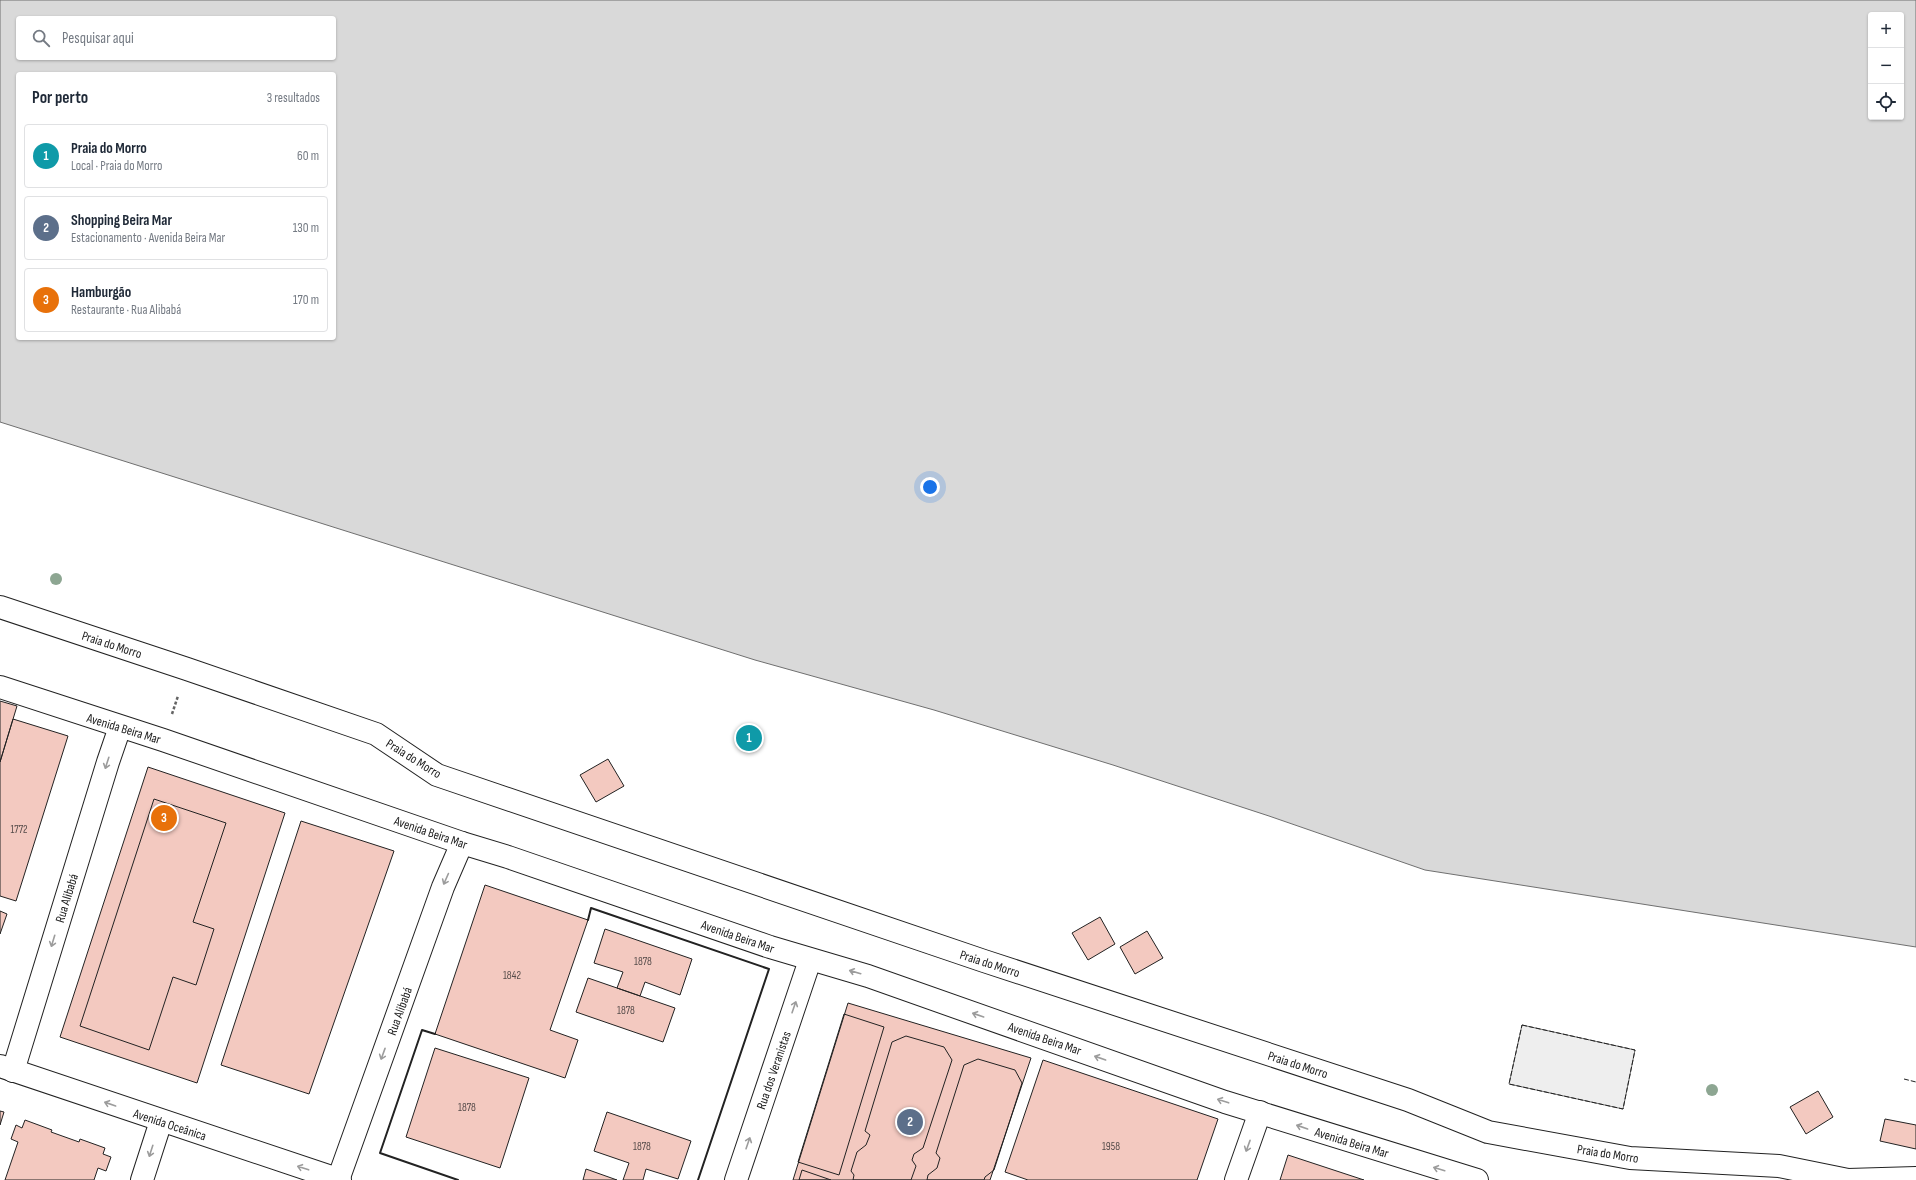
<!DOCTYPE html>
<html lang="pt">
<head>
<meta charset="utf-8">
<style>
  body { margin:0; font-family:"Sofia Sans Condensed",sans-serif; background:#f2f2f3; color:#1f2937 }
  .controls { position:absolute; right:12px; top:12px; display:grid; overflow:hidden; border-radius:4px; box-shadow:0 1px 3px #0004 }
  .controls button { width:36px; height:36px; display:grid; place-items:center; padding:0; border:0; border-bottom:1px solid #e0e1e3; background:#fff; color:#1f2937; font:20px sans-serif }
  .you { position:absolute; left:930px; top:487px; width:14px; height:14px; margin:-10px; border:3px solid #fff; border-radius:50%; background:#1a73e8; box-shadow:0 0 0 6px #1a73e833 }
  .badge { display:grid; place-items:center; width:26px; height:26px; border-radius:50%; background:#c62828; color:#fff; font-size:13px; font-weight:700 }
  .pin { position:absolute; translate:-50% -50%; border:2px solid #fff; box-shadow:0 1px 4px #0006 }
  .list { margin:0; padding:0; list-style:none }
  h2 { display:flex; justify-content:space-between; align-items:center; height:52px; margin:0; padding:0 16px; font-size:17px }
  h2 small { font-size:13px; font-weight:400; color:#747a83 }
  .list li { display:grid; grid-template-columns:26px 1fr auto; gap:12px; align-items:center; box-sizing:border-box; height:64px; margin:0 8px 8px; padding:0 8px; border:1px solid #e0e1e3; border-radius:4px }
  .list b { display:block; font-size:15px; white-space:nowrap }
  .list p { margin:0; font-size:13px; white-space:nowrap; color:#747a83 }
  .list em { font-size:13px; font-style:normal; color:#747a83 }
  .icon { flex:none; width:22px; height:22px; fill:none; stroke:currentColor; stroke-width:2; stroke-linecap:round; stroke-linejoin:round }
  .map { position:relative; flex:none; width:1916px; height:1180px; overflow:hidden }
  .search { position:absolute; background:#fff; box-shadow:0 1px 3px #0004; left:16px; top:16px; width:320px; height:44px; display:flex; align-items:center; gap:10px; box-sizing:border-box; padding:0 14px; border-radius:4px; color:#747a83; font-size:15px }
  .panel { position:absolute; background:#fff; box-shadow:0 1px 3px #0004; left:16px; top:72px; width:320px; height:268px; border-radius:4px }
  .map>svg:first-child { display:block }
  .green { fill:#eee; stroke:#6f6f6f }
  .water { fill:#d9d9d9; stroke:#6f6f6f; fill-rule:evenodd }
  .building { fill:#f3c9c0; stroke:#222 }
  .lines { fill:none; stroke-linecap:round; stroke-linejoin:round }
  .street-casing { stroke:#222; stroke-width:24 }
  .secondary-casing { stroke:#222; stroke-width:24 }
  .path { stroke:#646464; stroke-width:2.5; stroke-dasharray:3 2; stroke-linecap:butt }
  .street { stroke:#fff; stroke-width:22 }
  .secondary { stroke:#fff; stroke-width:22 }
  .fence { stroke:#222; stroke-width:1; stroke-dasharray:5 2; stroke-linecap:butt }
  .wall { stroke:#222; stroke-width:2 }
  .tree { fill:#8da692 }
  .oneway { stroke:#9c9c9c }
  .labels { text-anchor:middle; stroke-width:3; stroke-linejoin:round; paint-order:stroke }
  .number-label { font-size:11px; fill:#564c4a }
  .street-label { font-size:13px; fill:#222; stroke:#fff }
</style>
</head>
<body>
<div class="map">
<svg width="1916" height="1180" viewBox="0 0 1916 1180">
  <rect width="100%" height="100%" fill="#fff"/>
  <path class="green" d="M1522 1025 1635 1050 1623 1109 1509 1084Z"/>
  <path class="water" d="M0 0H1916V947L1425 870 1269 816 1113 765 934 710 755 660 0 422ZM1871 15H1901V117H1871ZM18 18H334V58H18ZM18 74H334V338H18Z"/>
  <path class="building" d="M0 701 17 706 0 762Z
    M13 719 68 736 16 901 0 896V762Z
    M608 759 624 786 596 802 580 775Z
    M148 767 285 813 197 1083 60 1037Z
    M154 799 226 823 193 922 214 929 196 985 173 977 149 1050 80 1026Z
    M301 821 394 851 309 1094 221 1065Z
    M485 885 588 920 550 1030 578 1040 565 1078 435 1034Z
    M0 911 7 914 0 934Z
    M1100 917 1115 944 1088 960 1072 933Z
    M605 929 692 959 680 995 645 982 640 996 617 988 623 972 594 963Z
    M1147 931 1163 958 1135 974 1120 947Z
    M588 978 675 1008 663 1042 576 1012Z
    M848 1003 1031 1058 990 1180H793Z
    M844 1014 884 1027 839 1175 798 1162Z
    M906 1036 944 1047 952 1060 923 1148 914 1154 912 1160 916 1166 911 1180H853L854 1175 851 1171 857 1152 866 1145 870 1135 865 1131 892 1042Z
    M435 1048 529 1078 500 1168 406 1137Z
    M978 1059 1015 1070 1022 1083 994 1170 985 1177 984 1180H927L928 1175 937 1168 940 1158 936 1153 964 1065Z
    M1043 1060 1218 1119 1197 1180H1028L1005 1172Z
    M1818 1091 1833 1117 1806 1134 1790 1107Z
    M0 1111 4 1112 0 1125Z
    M607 1112 691 1141 678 1179 646 1169 643 1180H623L629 1163 594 1151Z
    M1885 1119 1916 1125V1149L1880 1141Z
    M25 1120 52 1130 51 1132 79 1142 80 1139 105 1148 103 1154 111 1157 106 1171 98 1168 94 1180H5L18 1142 11 1139 16 1125 22 1128Z
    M1288 1155 1364 1180H1280Z
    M586 1169 617 1180H583Z
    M802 1170 831 1180H799Z"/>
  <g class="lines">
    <g class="street-casing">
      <path id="street" d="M0 607 187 669 376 734 437 775 984 961 1408 1100 1488 1132 1630 1158 1779 1166 1848 1180 1916 1178
        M13 1071 108 762 120 727
        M142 1180 161 1121
        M338 1180 443 887 462 843
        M736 1180 810 960
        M1236 1180 1260 1112"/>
    </g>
    <g class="secondary-casing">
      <path id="secondary" d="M0 687 163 740 462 843 508 857 770 947 868 976 1225 1102 1477 1180
        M0 1066 340 1180"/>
    </g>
    <path class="path" d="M172 714 178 696"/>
    <use href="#street" class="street"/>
    <use href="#secondary" class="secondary"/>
    <path class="fence" d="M1522 1025 1635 1050 1623 1109 1509 1084Z
      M1904 1079 1916 1082"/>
    <path class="wall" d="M588 920 591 908 769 969 698 1180
      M435 1034 422 1030 380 1153 458 1180"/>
  </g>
  <g class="tree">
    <circle cx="56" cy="579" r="6"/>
    <circle cx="1712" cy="1090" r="6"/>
  </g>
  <defs><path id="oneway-shaft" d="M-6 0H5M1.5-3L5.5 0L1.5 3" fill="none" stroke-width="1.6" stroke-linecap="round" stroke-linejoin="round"/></defs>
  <g class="oneway">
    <use href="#oneway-shaft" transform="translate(107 763) rotate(108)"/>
    <use href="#oneway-shaft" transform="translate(446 879) rotate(114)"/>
    <use href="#oneway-shaft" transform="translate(53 941) rotate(107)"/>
    <use href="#oneway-shaft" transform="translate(855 972) rotate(-164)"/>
    <use href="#oneway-shaft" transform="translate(794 1007) rotate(-71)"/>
    <use href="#oneway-shaft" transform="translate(978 1015) rotate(-161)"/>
    <use href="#oneway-shaft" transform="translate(383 1054) rotate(110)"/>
    <use href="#oneway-shaft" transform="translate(1100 1058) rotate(-161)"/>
    <use href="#oneway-shaft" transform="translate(1223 1101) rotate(-162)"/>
    <use href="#oneway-shaft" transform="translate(110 1104) rotate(-161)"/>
    <use href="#oneway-shaft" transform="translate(1302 1127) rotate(-161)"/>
    <use href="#oneway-shaft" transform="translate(748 1143) rotate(-71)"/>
    <use href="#oneway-shaft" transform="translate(1248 1146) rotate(110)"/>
    <use href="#oneway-shaft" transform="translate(151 1151) rotate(108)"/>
    <use href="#oneway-shaft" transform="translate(303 1168) rotate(-162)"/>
    <use href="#oneway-shaft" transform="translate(1439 1169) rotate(-163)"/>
  </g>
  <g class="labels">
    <g class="number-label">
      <text x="19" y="833">1772</text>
      <text x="643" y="965">1878</text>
      <text x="512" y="979">1842</text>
      <text x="626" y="1014">1878</text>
      <text x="467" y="1111">1878</text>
      <text x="642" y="1150">1878</text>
      <text x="1111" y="1150">1958</text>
    </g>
    <g class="street-label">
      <text transform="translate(112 644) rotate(18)" y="5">Praia do Morro</text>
      <text transform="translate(124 728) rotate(17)" y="5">Avenida Beira Mar</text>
      <text transform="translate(414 758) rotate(32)" y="5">Praia do Morro</text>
      <text transform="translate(431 832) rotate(19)" y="5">Avenida Beira Mar</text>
      <text transform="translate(66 898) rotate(-73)" y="5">Rua Alibabá</text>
      <text transform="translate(738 936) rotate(19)" y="5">Avenida Beira Mar</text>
      <text transform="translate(990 963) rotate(18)" y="5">Praia do Morro</text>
      <text transform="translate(399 1011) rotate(-70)" y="5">Rua Alibabá</text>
      <text transform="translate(1045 1038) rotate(19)" y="5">Avenida Beira Mar</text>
      <text transform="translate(1298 1064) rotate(18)" y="5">Praia do Morro</text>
      <text transform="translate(773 1070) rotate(-71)" y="5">Rua dos Veranistas</text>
      <text transform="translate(170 1124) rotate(18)" y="5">Avenida Oceânica</text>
      <text transform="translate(1352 1142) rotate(17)" y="5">Avenida Beira Mar</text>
      <text transform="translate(1608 1153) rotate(9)" y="5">Praia do Morro</text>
    </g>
  </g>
</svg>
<div class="controls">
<button>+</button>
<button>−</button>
<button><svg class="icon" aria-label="locate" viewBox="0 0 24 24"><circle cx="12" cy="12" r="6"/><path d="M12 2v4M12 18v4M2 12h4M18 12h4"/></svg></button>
</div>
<div class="you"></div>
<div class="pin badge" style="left:749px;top:738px;background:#0f9aa8">1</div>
<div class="pin badge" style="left:910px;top:1122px;background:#5c6f8a">2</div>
<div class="pin badge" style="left:164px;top:818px;background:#e8710a">3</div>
<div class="search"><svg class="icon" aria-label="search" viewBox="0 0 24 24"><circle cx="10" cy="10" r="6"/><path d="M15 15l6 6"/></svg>Pesquisar aqui</div>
<section class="panel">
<h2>Por perto<small>3 resultados</small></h2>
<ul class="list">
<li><span class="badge" style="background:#0f9aa8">1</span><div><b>Praia do Morro</b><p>Local · Praia do Morro</p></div><em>60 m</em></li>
<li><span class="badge" style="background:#5c6f8a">2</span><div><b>Shopping Beira Mar</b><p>Estacionamento · Avenida Beira Mar</p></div><em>130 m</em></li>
<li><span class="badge" style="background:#e8710a">3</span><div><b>Hamburgão</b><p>Restaurante · Rua Alibabá</p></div><em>170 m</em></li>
</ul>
</section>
</div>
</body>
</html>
